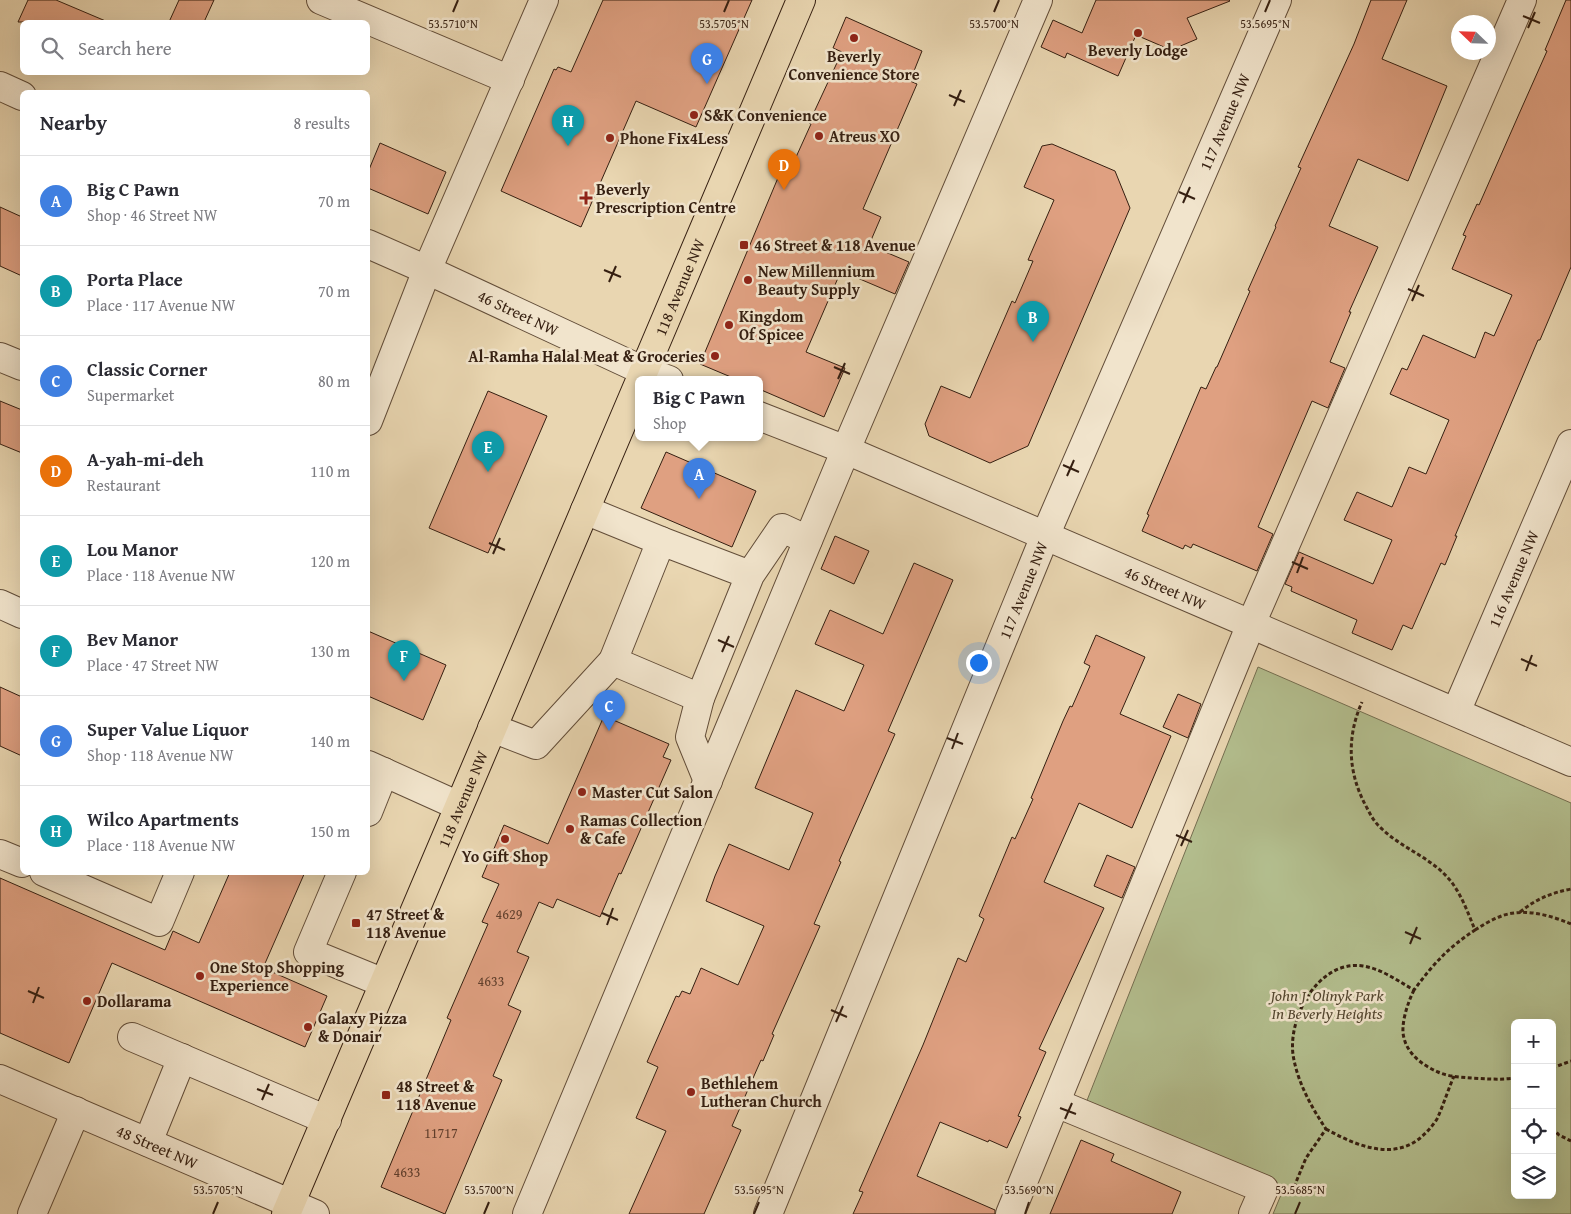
<!DOCTYPE html>
<html lang="en">
<head>
<meta charset="utf-8">
<style>
  body { margin:0; font-family:"Gentium Book Plus",serif; background:#f7f7f7; color:#2b2b33 }
  .controls { position:absolute; right:15px; bottom:15px; display:grid; overflow:hidden; border-radius:8px; box-shadow:0 5px 20px #0002 }
  .controls button { width:45px; height:45px; display:grid; place-items:center; padding:0; border:0; border-bottom:1px solid #e1e1e2; background:#fff; color:#2b2b33; font:25px sans-serif }
  .compass { position:absolute; left:1451px; top:15px; width:45px; height:45px; border-radius:50%; background:#fff; box-shadow:0 5px 20px #0002; rotate:293deg }
  .you { position:absolute; left:978px; top:662px; width:18px; height:18px; margin:-12px; border:4px solid #fff; border-radius:50%; background:#1a73e8; box-shadow:0 0 0 8px #1a73e833 }
  .badge { display:grid; place-items:center; width:32px; height:32px; border-radius:50%; background:#1a73e8; color:#fff; font-size:16px; font-weight:700 }
  .pin { position:absolute; translate:-50% -41px; filter:drop-shadow(0 1px 2px #0008) }
  .pin::after { content:''; position:absolute; top:26px; width:18px; height:15px; background:inherit; clip-path:polygon(0 0,100% 0,50% 100%) }
  .popup { position:absolute; left:635px; top:376px; width:128px; height:65px; box-sizing:border-box; display:grid; place-content:center; border-radius:8px; background:#fff; filter:drop-shadow(0 1px 4px #0005); font-size:16px; white-space:nowrap; color:#7c7c81 }
  .popup b { font-size:19px; color:#2b2b33 }
  .popup::after { content:''; position:absolute; left:50%; top:100%; margin-left:-10px; border:10px solid transparent; border-top-color:#fff }
  .list { margin:0; padding:0; list-style:none }
  h2 { display:flex; justify-content:space-between; align-items:center; height:65px; margin:0; padding:0 20px; font-size:21px }
  h2 small { font-size:16px; font-weight:400; color:#7c7c81 }
  .list li { display:grid; grid-template-columns:32px 1fr auto; gap:15px; align-items:center; box-sizing:border-box; height:90px; padding:0 20px; border-top:1px solid #e1e1e2 }
  .list b { display:block; font-size:19px; white-space:nowrap }
  .list p { margin:0; font-size:16px; white-space:nowrap; color:#7c7c81 }
  .list em { font-size:16px; font-style:normal; color:#7c7c81 }
  .icon { flex:none; width:28px; height:28px; fill:none; stroke:currentColor; stroke-width:2; stroke-linecap:round; stroke-linejoin:round }
  .map { position:relative; flex:none; width:1571px; height:1214px; overflow:hidden }
  .search { position:absolute; background:#fff; box-shadow:0 5px 20px #0002; left:20px; top:20px; width:350px; height:55px; display:flex; align-items:center; gap:12px; box-sizing:border-box; padding:0 18px; border-radius:8px; color:#7c7c81; font-size:19px }
  .panel { position:absolute; background:#fff; box-shadow:0 5px 20px #0002; left:20px; top:90px; width:350px; height:785px; border-radius:8px }
  .map>svg:first-child { display:block }
  .green { fill:#b3be8e; stroke:#746e50; fill-rule:evenodd }
  .building { fill:#dfa081; stroke:#351f11 }
  .lines { fill:none; stroke-linecap:round; stroke-linejoin:round }
  .minor-casing { stroke:#624d39; stroke-width:30 }
  .major-casing { stroke:#351f11; stroke-width:30 }
  .path { stroke:#351f11; stroke-width:3; stroke-dasharray:4 2.5; stroke-linecap:butt }
  .minor { stroke:#f1e4cc; stroke-width:28 }
  .major { stroke:#e9d6b1; stroke-width:28 }
  .ticks { fill:none; stroke:#351f11; stroke-width:2 }
  .poi-dot { fill:#8f2418; stroke:#f1e4cc; stroke-width:2 }
  .labels { text-anchor:middle; stroke-width:5; stroke-linejoin:round; paint-order:stroke }
  .number-label { font-size:14px; fill:#603f2d }
  .poi-label { font-size:16px; font-weight:bold; fill:#351f11; stroke:#f1e4cc; text-anchor:start }
  .street-label { font-size:16px; fill:#351f11; stroke:#f1e4cc }
  .park-label { font-size:16px; font-style:italic; fill:#544730; stroke:#f1e4cc }
  .ticks-label { font-size:12px; text-anchor:middle; fill:#351f11; stroke:#f1e4cc; stroke-width:5; stroke-linejoin:round; paint-order:stroke }
</style>
</head>
<body>
<div class="map">
<svg width="1571" height="1214" viewBox="0 0 1571 1214">
  <rect width="100%" height="100%" fill="#e9d6b1"/>
  <filter id="stains"><feTurbulence type="fractalNoise" baseFrequency=".004" numOctaves="4"/><feColorMatrix values="0 0 0 0 .2 0 0 0 0 .09 0 0 0 0 .02 0 0 0 .5 -.17"/></filter>
  <radialGradient id="worn" r=".72"><stop offset=".6" stop-color="#630" stop-opacity="0"/><stop offset="1" stop-color="#630" stop-opacity=".3"/></radialGradient>
  <path class="green" d="M1258 667 1571 803V1214H1273L1283 1190 1084 1108ZM1515 1023H1552V1195H1515Z"/>
  <path class="building" d="M28 0H56L108 22H18Z
    M179 0H214L204 22H169Z
    M603 0H752L696 127 636 101 581 227 501 191 554 69 556 70 558 67 571 72Z
    M1096 0H1229L1230 1 1187 18 1197 39 1171 50 1136 35 1118 76 1067 53 1065 58 1041 47 1053 20 1082 33Z
    M1371 0H1407L1382 59 1447 86 1408 181 1358 159 1329 226 1378 247 1349 312H1351L1330 362 1345 368 1328 408 1312 401 1258 527 1273 534 1257 571 1193 544 1191 548 1185 545 1183 549 1142 531 1149 515 1147 514 1201 387 1206 389 1216 367H1217L1250 291 1248 290 1276 227 1275 226 1301 168 1298 167 1354 44Z
    M1566 0H1571V267L1540 340H1538L1455 536H1457L1445 565 1441 563 1412 629 1403 625 1392 650 1352 633 1357 620 1291 591 1292 587 1285 584 1299 552 1373 584 1392 540 1344 520 1357 492 1392 507 1409 467 1426 474 1449 420 1390 394 1402 368 1407 370 1423 335 1475 358 1485 332 1494 336 1512 295 1452 269 1466 236 1463 235 1477 204 1479 205 1519 114 1547 51 1545 50Z
    M846 17 922 51 910 81 917 84 863 209 881 217 869 245 909 262 895 294 841 271 806 352 845 368 824 417 759 389V380H738L700 364 780 173 787 177 811 124 809 123 842 52 833 48Z
    M380 143 446 172 428 214 368 188V172Z
    M1052 144 1115 171 1130 208 1028 446 990 463 929 436 925 424 941 386 970 398 1012 301 1015 303 1033 261 1028 260 1054 200 1024 187 1042 146Z
    M0 207 22 217V276L0 266Z
    M488 391 547 416 488 553 429 528Z
    M0 401 22 410V453L0 444Z
    M666 452 756 491 732 547 641 508Z
    M835 536 869 551 854 584 821 569Z
    M914 563 953 580 888 731 895 734 839 861 841 862 814 924 820 926 772 1034 774 1035 763 1061 761 1060 732 1126 741 1130 704 1214H629L666 1131 636 1118 658 1067 647 1062 676 996 679 997 682 991 690 994 701 968 738 985 764 926 706 901 715 876 729 844 789 870 813 813 755 788 796 690 844 711 864 665 815 644 830 610 883 634Z
    M368 631 446 665 423 720 368 696Z
    M1096 635 1145 657 1120 714 1171 736 1132 828 1079 803 1044 882 1104 908 1039 1049 1046 1052 1018 1116 1021 1117 1007 1148 989 1140 988 1142 940 1122 917 1176 995 1210V1214H853L863 1192 859 1191 923 1045 958 958 966 962 984 919 979 916 1012 837 1015 839 1033 799 1031 798 1063 721 1070 706 1072 707 1090 666 1084 663Z
    M0 687 22 697V756L0 746Z
    M1178 694 1201 704 1188 738 1163 727Z
    M604 716 669 744 663 757 671 760 621 874 619 873 600 917 557 899 553 908 539 902 517 952 529 957 508 1005 521 1011 493 1076 502 1080 445 1214 381 1187 451 1020 447 1018 488 924 482 922 499 884 482 877 504 825 548 844Z
    M1107 855 1135 867 1122 898 1094 886Z
    M230 872H305L263 968 327 996 305 1047 112 963 69 1063 0 1033V878L165 950 173 931 199 943Z
    M1081 1140 1114 1154 1111 1161 1181 1192 1172 1214H1050Z"/>
  <g class="lines">
    <g class="minor-casing">
      <g id="minor">
        <path d="M321 0 510 80"/>
        <path d="M0 86 22 96"/>
        <path id="s1" d="M368 244 427 270 644 371 669 380"/>
        <path d="M0 357 22 366"/>
        <path id="s2" d="M759 416 846 450 1571 762"/>
        <path d="M368 421 427 270 544 0"/>
        <path d="M585 510 661 541"/>
        <path d="M750 575 661 541 613 661 700 698 750 575 782 528 808 540"/>
        <path d="M0 604 22 614"/>
        <path d="M700 698 690 737 708 781"/>
        <path id="s3" d="M1456 712 1571 444"/>
        <path d="M492 728 536 745 613 661"/>
        <path d="M368 765 459 806"/>
        <path d="M368 812 384 772"/>
        <path d="M0 854 22 863"/>
        <path d="M44 872 159 922 180 872"/>
        <path d="M342 872 308 952 384 983"/>
        <path d="M132 1037 327 1120"/>
        <path id="s4" d="M0 1079 315 1214"/>
        <path d="M1056 1103 1264 1189 1253 1214"/>
        <path d="M148 1142 182 1058"/>
        <path d="M32 1214 76 1111"/>
        <path d="M527 1214 839 466 1038 0"/>
        <path id="s5" d="M768 1214 1045 536 1277 0"/>
        <path d="M1010 1214 1251 624 1522 0"/>
      </g>
    </g>
    <g class="major-casing">
      <g id="major">
        <path id="s6" d="M640 380 801 0"/>
        <path id="s7" d="M286 1214 639 383"/>
      </g>
    </g>
    <path class="path" d="M1520 912C1536 899 1551 893 1571 889
      M1475 930C1483 925 1491 920 1499 917 1522 907 1550 915 1571 924
      M1414 990C1408 1002 1400 1025 1404 1038 1408 1055 1424 1066 1438 1072 1449 1077 1461 1077 1472 1078 1487 1079 1501 1080 1515 1078
      M1552 1068 1571 1061
      M1552 1128 1559 1135 1571 1141
      M1326 1129C1353 1144 1390 1161 1419 1139 1426 1133 1432 1127 1437 1119 1443 1106 1448 1090 1454 1076
      M1294 1187 1306 1158 1326 1129C1312 1108 1299 1085 1294 1060 1285 1022 1317 959 1363 966 1382 969 1398 981 1414 990 1434 963 1448 948 1475 930 1468 913 1461 893 1449 879 1430 857 1403 849 1382 829 1375 823 1371 816 1367 808 1348 774 1346 738 1362 702"/>
    <use href="#minor" class="minor"/>
    <use href="#major" class="major"/>
  </g>
  <path class="ticks" d="M453 12 458 0M724 12 729 0M994 12 999 0M1265 12 1270 0M1523 16 1540 23M1528 28 1535 12M949 95 965 102M954 106 961 90M1179 192 1195 199M1183 203 1190 187M604 270 621 277M609 282 616 266M1408 289 1424 296M1412 301 1419 285M834 367 850 374M838 379 845 363M1063 465 1079 472M1067 476 1074 460M489 543 505 550M493 554 500 538M1292 562 1308 569M1297 573 1303 557M718 640 734 647M722 652 729 636M1521 659 1537 666M1526 671 1532 655M947 738 963 744M952 749 958 733M1176 835 1192 842M1181 846 1188 830M602 913 618 920M607 925 613 908M1405 932 1421 939M1410 944 1417 927M28 991 44 998M33 1003 39 987M831 1010 847 1017M836 1022 843 1006M257 1089 273 1095M262 1100 269 1084M1060 1108 1076 1114M1065 1119 1072 1103M213 1214 218 1202M484 1214 489 1202M754 1214 759 1202M1025 1214 1029 1202M1295 1214 1300 1202"/>
  <g class="poi-dot">
    <circle cx="1138" cy="33" r="5"/>
    <circle cx="854" cy="38" r="5"/>
    <circle cx="694" cy="115" r="5"/>
    <circle cx="819" cy="136" r="5"/>
    <circle cx="610" cy="138" r="5"/>
    <path d="M583.5 190.5h5v5h5v5h-5v5h-5v-5h-5v-5h5z"/>
    <rect x="739" y="240" width="10" height="10" rx="2.5"/>
    <circle cx="748" cy="280" r="5"/>
    <circle cx="729" cy="325" r="5"/>
    <circle cx="715" cy="356" r="5"/>
    <circle cx="582" cy="792" r="5"/>
    <circle cx="570" cy="829" r="5"/>
    <circle cx="505" cy="839" r="5"/>
    <rect x="351" y="918" width="10" height="10" rx="2.5"/>
    <circle cx="200" cy="976" r="5"/>
    <circle cx="87" cy="1001" r="5"/>
    <circle cx="308" cy="1027" r="5"/>
    <circle cx="691" cy="1092" r="5"/>
    <rect x="381" y="1090" width="10" height="10" rx="2.5"/>
  </g>
  <g class="labels">
    <g class="number-label">
      <text x="509" y="919">4629</text>
      <text x="491" y="986">4633</text>
      <text x="441" y="1138">11717</text>
      <text x="407" y="1177">4633</text>
    </g>
    <g class="poi-label">
      <text x="1138" y="56" text-anchor="middle">Beverly Lodge</text>
      <text x="854" y="62" text-anchor="middle">Beverly<tspan x="854" dy="18">Convenience Store</tspan></text>
      <text x="704" y="121">S&amp;K Convenience</text>
      <text x="829" y="142">Atreus XO</text>
      <text x="620" y="144">Phone Fix4Less</text>
      <text x="596" y="195">Beverly<tspan x="596" dy="18">Prescription Centre</tspan></text>
      <text x="754" y="251">46 Street &amp; 118 Avenue</text>
      <text x="758" y="277">New Millennium<tspan x="758" dy="18">Beauty Supply</tspan></text>
      <text x="739" y="322">Kingdom<tspan x="739" dy="18">Of Spicee</tspan></text>
      <text x="705" y="362" text-anchor="end">Al-Ramha Halal Meat &amp; Groceries</text>
      <text x="592" y="798">Master Cut Salon</text>
      <text x="580" y="826">Ramas Collection<tspan x="580" dy="18">&amp; Cafe</tspan></text>
      <text x="505" y="862" text-anchor="middle">Yo Gift Shop</text>
      <text x="366" y="920">47 Street &amp;<tspan x="366" dy="18">118 Avenue</tspan></text>
      <text x="210" y="973">One Stop Shopping<tspan x="210" dy="18">Experience</tspan></text>
      <text x="97" y="1007">Dollarama</text>
      <text x="318" y="1024">Galaxy Pizza<tspan x="318" dy="18">&amp; Donair</tspan></text>
      <text x="701" y="1089">Bethlehem<tspan x="701" dy="18">Lutheran Church</tspan></text>
      <text x="396" y="1092">48 Street &amp;<tspan x="396" dy="18">118 Avenue</tspan></text>
    </g>
    <g class="street-label">
      <text dy="6" stroke="none"><textPath href="#s5" startOffset="1184">117 Avenue NW</textPath></text>
      <text dy="6" stroke="none"><textPath href="#s6" startOffset="101">118 Avenue NW</textPath></text>
      <text dy="6" stroke="none"><textPath href="#s1" startOffset="165">46 Street NW</textPath></text>
      <text dy="6" stroke="none"><textPath href="#s3" startOffset="145">116 Avenue NW</textPath></text>
      <text dy="6" stroke="none"><textPath href="#s2" startOffset="441">46 Street NW</textPath></text>
      <text dy="6" stroke="none"><textPath href="#s5" startOffset="674">117 Avenue NW</textPath></text>
      <text dy="6" stroke="none"><textPath href="#s7" startOffset="451">118 Avenue NW</textPath></text>
      <text dy="6" stroke="none"><textPath href="#s4" startOffset="171">48 Street NW</textPath></text>
    </g>
    <g class="park-label">
      <text x="1327" y="1001">John J. Olinyk Park<tspan x="1327" dy="18">In Beverly Heights</tspan></text>
    </g>
  </g>
  <g class="ticks-label">
    <text x="453" y="28">53.5710°N</text>
    <text x="724" y="28">53.5705°N</text>
    <text x="994" y="28">53.5700°N</text>
    <text x="1265" y="28">53.5695°N</text>
    <text x="218" y="1194">53.5705°N</text>
    <text x="489" y="1194">53.5700°N</text>
    <text x="759" y="1194">53.5695°N</text>
    <text x="1029" y="1194">53.5690°N</text>
    <text x="1300" y="1194">53.5685°N</text>
  </g>
  <rect width="100%" height="100%" filter="url(#stains)"/>
  <rect width="100%" height="100%" fill="url(#worn)"/>
</svg>
<div class="controls">
<button>+</button>
<button>−</button>
<button><svg class="icon" aria-label="locate" viewBox="0 0 24 24"><circle cx="12" cy="12" r="6"/><path d="M12 2v4M12 18v4M2 12h4M18 12h4"/></svg></button>
<button><svg class="icon" aria-label="layers" viewBox="0 0 24 24"><path d="M12 4l9 5-9 5-9-5zM3 14l9 5 9-5"/></svg></button>
</div>
<svg class="compass" viewBox="-18 -18 36 36"><path d="M0-13l5 13h-10z" fill="#e53935"/><path d="M0 13l5-13h-10z" fill="#7c7c81"/></svg>
<div class="you"></div>
<div class="pin badge" style="left:699px;top:499px;background:#3f7fe0">A</div>
<div class="popup"><b>Big C Pawn</b>Shop</div>
<div class="pin badge" style="left:1033px;top:342px;background:#0f9aa8">B</div>
<div class="pin badge" style="left:609px;top:731px;background:#3f7fe0">C</div>
<div class="pin badge" style="left:784px;top:190px;background:#e8710a">D</div>
<div class="pin badge" style="left:488px;top:472px;background:#0f9aa8">E</div>
<div class="pin badge" style="left:404px;top:681px;background:#0f9aa8">F</div>
<div class="pin badge" style="left:707px;top:84px;background:#3f7fe0">G</div>
<div class="pin badge" style="left:568px;top:146px;background:#0f9aa8">H</div>
<div class="search"><svg class="icon" aria-label="search" viewBox="0 0 24 24"><circle cx="10" cy="10" r="6"/><path d="M15 15l6 6"/></svg>Search here</div>
<section class="panel">
<h2>Nearby<small>8 results</small></h2>
<ul class="list">
<li><span class="badge" style="background:#3f7fe0">A</span><div><b>Big C Pawn</b><p>Shop · 46 Street NW</p></div><em>70 m</em></li>
<li><span class="badge" style="background:#0f9aa8">B</span><div><b>Porta Place</b><p>Place · 117 Avenue NW</p></div><em>70 m</em></li>
<li><span class="badge" style="background:#3f7fe0">C</span><div><b>Classic Corner</b><p>Supermarket</p></div><em>80 m</em></li>
<li><span class="badge" style="background:#e8710a">D</span><div><b>A-yah-mi-deh</b><p>Restaurant</p></div><em>110 m</em></li>
<li><span class="badge" style="background:#0f9aa8">E</span><div><b>Lou Manor</b><p>Place · 118 Avenue NW</p></div><em>120 m</em></li>
<li><span class="badge" style="background:#0f9aa8">F</span><div><b>Bev Manor</b><p>Place · 47 Street NW</p></div><em>130 m</em></li>
<li><span class="badge" style="background:#3f7fe0">G</span><div><b>Super Value Liquor</b><p>Shop · 118 Avenue NW</p></div><em>140 m</em></li>
<li><span class="badge" style="background:#0f9aa8">H</span><div><b>Wilco Apartments</b><p>Place · 118 Avenue NW</p></div><em>150 m</em></li>
</ul>
</section>
</div>
</body>
</html>
